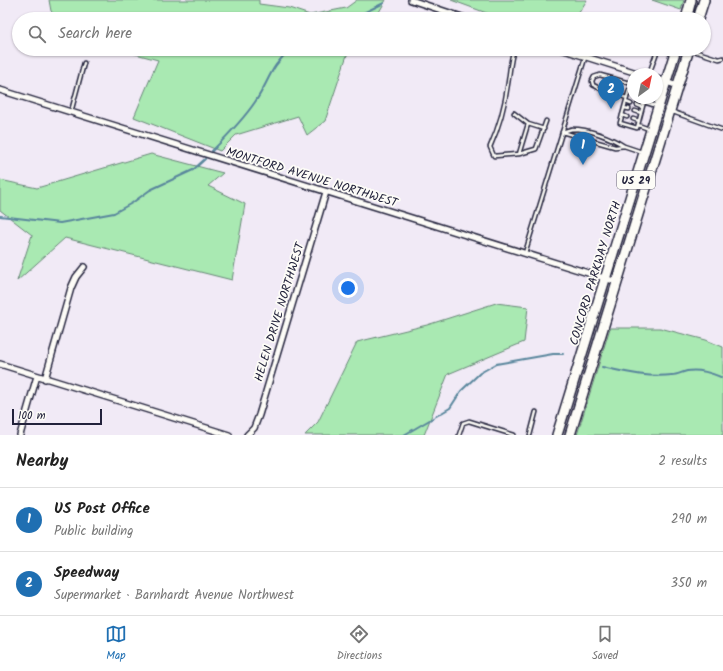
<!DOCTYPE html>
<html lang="en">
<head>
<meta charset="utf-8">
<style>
  body { margin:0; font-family:Kalam,sans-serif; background:#f6f6f6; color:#222 }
  .compass { position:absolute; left:627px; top:68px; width:36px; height:36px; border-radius:50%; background:#fff; box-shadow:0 1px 3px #0004; rotate:33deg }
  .scale { position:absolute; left:12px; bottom:10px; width:90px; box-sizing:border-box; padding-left:4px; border:2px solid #22223b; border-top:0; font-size:11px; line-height:14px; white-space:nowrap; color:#22223b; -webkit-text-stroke:3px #fdfcf7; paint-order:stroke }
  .you { position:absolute; left:348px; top:288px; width:14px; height:14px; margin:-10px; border:3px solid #fff; border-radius:50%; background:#1a73e8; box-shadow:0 0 0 6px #1a73e833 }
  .badge { display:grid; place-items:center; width:26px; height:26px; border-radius:50%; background:#1f6fb2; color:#fff; font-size:13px; font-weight:700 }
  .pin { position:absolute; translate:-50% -33px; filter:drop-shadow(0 1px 2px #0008) }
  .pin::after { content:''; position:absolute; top:21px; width:14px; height:12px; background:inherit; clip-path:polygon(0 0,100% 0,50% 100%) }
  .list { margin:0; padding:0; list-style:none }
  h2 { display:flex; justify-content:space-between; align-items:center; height:52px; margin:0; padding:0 16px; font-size:17px }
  h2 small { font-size:13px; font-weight:400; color:#767676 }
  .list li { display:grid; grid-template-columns:26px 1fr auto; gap:12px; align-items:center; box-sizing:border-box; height:64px; padding:0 16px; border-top:1px solid #e0e0e0 }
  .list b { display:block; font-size:15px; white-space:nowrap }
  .list p { margin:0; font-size:13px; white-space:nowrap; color:#767676 }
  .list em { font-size:13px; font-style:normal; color:#767676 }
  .icon { flex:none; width:22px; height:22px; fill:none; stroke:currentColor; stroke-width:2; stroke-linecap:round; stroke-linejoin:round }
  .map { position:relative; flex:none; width:723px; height:435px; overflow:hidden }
  .search { position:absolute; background:#fff; box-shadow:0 1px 3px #0004; left:12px; right:12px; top:12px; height:44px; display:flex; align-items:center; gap:10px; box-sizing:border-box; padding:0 14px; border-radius:22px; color:#767676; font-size:15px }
  .sheet { height:180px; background:#fff }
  nav { display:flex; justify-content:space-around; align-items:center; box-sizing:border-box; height:56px; border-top:1px solid #e0e0e0; background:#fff; font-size:11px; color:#767676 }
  nav a { display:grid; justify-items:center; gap:2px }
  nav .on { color:#1f6fb2 }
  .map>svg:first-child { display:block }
  .green { fill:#a9e9b2; stroke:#668676 }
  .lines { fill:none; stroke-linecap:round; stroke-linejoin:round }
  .stream { stroke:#59869c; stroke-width:2 }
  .lane-casing { stroke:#22223b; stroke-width:5.5 }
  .street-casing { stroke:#22223b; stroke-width:8 }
  .highway-casing { stroke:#22223b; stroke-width:12 }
  .lane { stroke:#fdfcf7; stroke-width:2.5 }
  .street { stroke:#fdfcf7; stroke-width:5 }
  .highway { stroke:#fdfcf7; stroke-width:9 }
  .labels { text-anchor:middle; stroke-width:3.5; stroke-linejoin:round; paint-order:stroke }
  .shield { fill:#fdfcf7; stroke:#646373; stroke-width:1 }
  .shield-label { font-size:11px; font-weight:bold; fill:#22223b }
  .street-label { font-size:12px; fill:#22223b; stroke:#fdfcf7 }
</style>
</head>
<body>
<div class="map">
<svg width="723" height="435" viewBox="0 0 723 435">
  <rect width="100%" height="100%" fill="#f1eaf6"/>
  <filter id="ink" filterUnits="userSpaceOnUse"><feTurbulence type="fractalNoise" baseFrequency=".025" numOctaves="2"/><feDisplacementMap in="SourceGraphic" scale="8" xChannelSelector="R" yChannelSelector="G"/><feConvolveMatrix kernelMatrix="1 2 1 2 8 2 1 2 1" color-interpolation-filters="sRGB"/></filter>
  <g filter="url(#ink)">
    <path class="green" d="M49 0H259V4L289 8 310 15 346 8 357 0H386L375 19H59L51 11Z
      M451 0H587L575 19H503Z
      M652 0H684L681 10Z
      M117 49H349L325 121 307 135 298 116 236 135 220 151 134 117 158 60Z
      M151 154 223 173 208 186 245 204 232 280 65 238 17 281 32 235 0 210V180L37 188Z
      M496 303 528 307 524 342 448 374 424 435H305L318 422 357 342 427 325Z
      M610 328H660L706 340 723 347V435H577Z"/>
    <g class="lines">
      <path class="stream" d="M351 19 384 3
        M212 151C227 136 243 120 255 102 269 82 270 66 291 49
        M0 216 60 223 114 213 132 203 150 190 193 170 205 159
        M602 367C625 372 648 378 672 375 677 375 682 372 687 371 700 369 711 373 723 378
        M404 435 450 408 461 391 480 373 496 364 553 354H563"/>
      <g class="lane-casing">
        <path id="lane" d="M514 49C510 61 510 71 508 83 505 105 499 127 490 147L494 156 519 154 528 124 544 129
          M691 50 719 59 723 58
          M649 74 658 49
          M603 90 593 85 592 81 594 77 600 75 633 84
          M633 92 629 90 620 123 637 128 645 98
          M612 93 627 98
          M626 102 631 104
          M644 102 657 106
          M637 105 642 107
          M624 108 629 109
          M635 111 641 113
          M71 112 84 63
          M673 112 723 130
          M514 113 528 124
          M622 115 627 117
          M633 119 639 121
          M638 125 649 129
          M572 129C589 129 610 137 624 146L615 147 562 132Z
          M624 146 642 152
          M519 154 536 149 546 121
          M525 253 585 58
          M459 435 463 423 469 421 514 435
          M530 435 536 412"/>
      </g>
      <g class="street-casing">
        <path id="street" d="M411 0 468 19
          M561 49 640 74
          M657 79 678 86
          M0 90 617 282
          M0 364 229 435
          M45 379 71 288 76 277 84 267
          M20 435 37 376
          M247 435 254 428 259 415 326 192"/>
      </g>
      <g class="highway-casing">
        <path id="highway" d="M686 19 691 0
          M698 19 704 0
          M557 435 676 49
          M570 435 689 49"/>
      </g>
      <use href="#lane" class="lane"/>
      <use href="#street" class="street"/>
      <use href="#highway" class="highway"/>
    </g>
  </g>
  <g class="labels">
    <rect class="shield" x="617" y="171" width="38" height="18" rx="3"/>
    <g class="shield-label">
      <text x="636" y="184">US 29</text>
    </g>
    <g class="street-label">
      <text transform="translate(312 177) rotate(17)" y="4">MONTFORD AVENUE NORTHWEST</text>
      <text transform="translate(595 273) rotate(-73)" y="4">CONCORD PARKWAY NORTH</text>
      <text transform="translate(279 312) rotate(-73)" y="4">HELEN DRIVE NORTHWEST</text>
    </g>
  </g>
</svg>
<svg class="compass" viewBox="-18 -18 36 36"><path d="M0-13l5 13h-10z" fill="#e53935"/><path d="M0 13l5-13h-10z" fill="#767676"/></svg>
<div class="scale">100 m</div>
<div class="you"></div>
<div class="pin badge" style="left:583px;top:165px">1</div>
<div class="pin badge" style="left:611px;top:109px">2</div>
<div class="search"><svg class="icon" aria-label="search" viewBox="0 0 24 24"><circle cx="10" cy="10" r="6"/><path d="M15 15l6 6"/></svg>Search here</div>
</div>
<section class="sheet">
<h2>Nearby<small>2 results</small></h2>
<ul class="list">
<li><span class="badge">1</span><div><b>US Post Office</b><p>Public building</p></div><em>290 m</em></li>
<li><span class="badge">2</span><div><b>Speedway</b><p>Supermarket · Barnhardt Avenue Northwest</p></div><em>350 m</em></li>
</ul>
</section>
<nav>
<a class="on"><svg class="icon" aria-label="map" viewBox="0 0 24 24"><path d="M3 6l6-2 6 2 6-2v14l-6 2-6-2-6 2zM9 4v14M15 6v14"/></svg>Map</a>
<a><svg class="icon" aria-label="directions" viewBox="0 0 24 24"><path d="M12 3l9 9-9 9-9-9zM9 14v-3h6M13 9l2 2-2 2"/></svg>Directions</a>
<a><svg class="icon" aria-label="saved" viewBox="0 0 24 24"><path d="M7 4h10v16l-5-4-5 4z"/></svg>Saved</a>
</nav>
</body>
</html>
